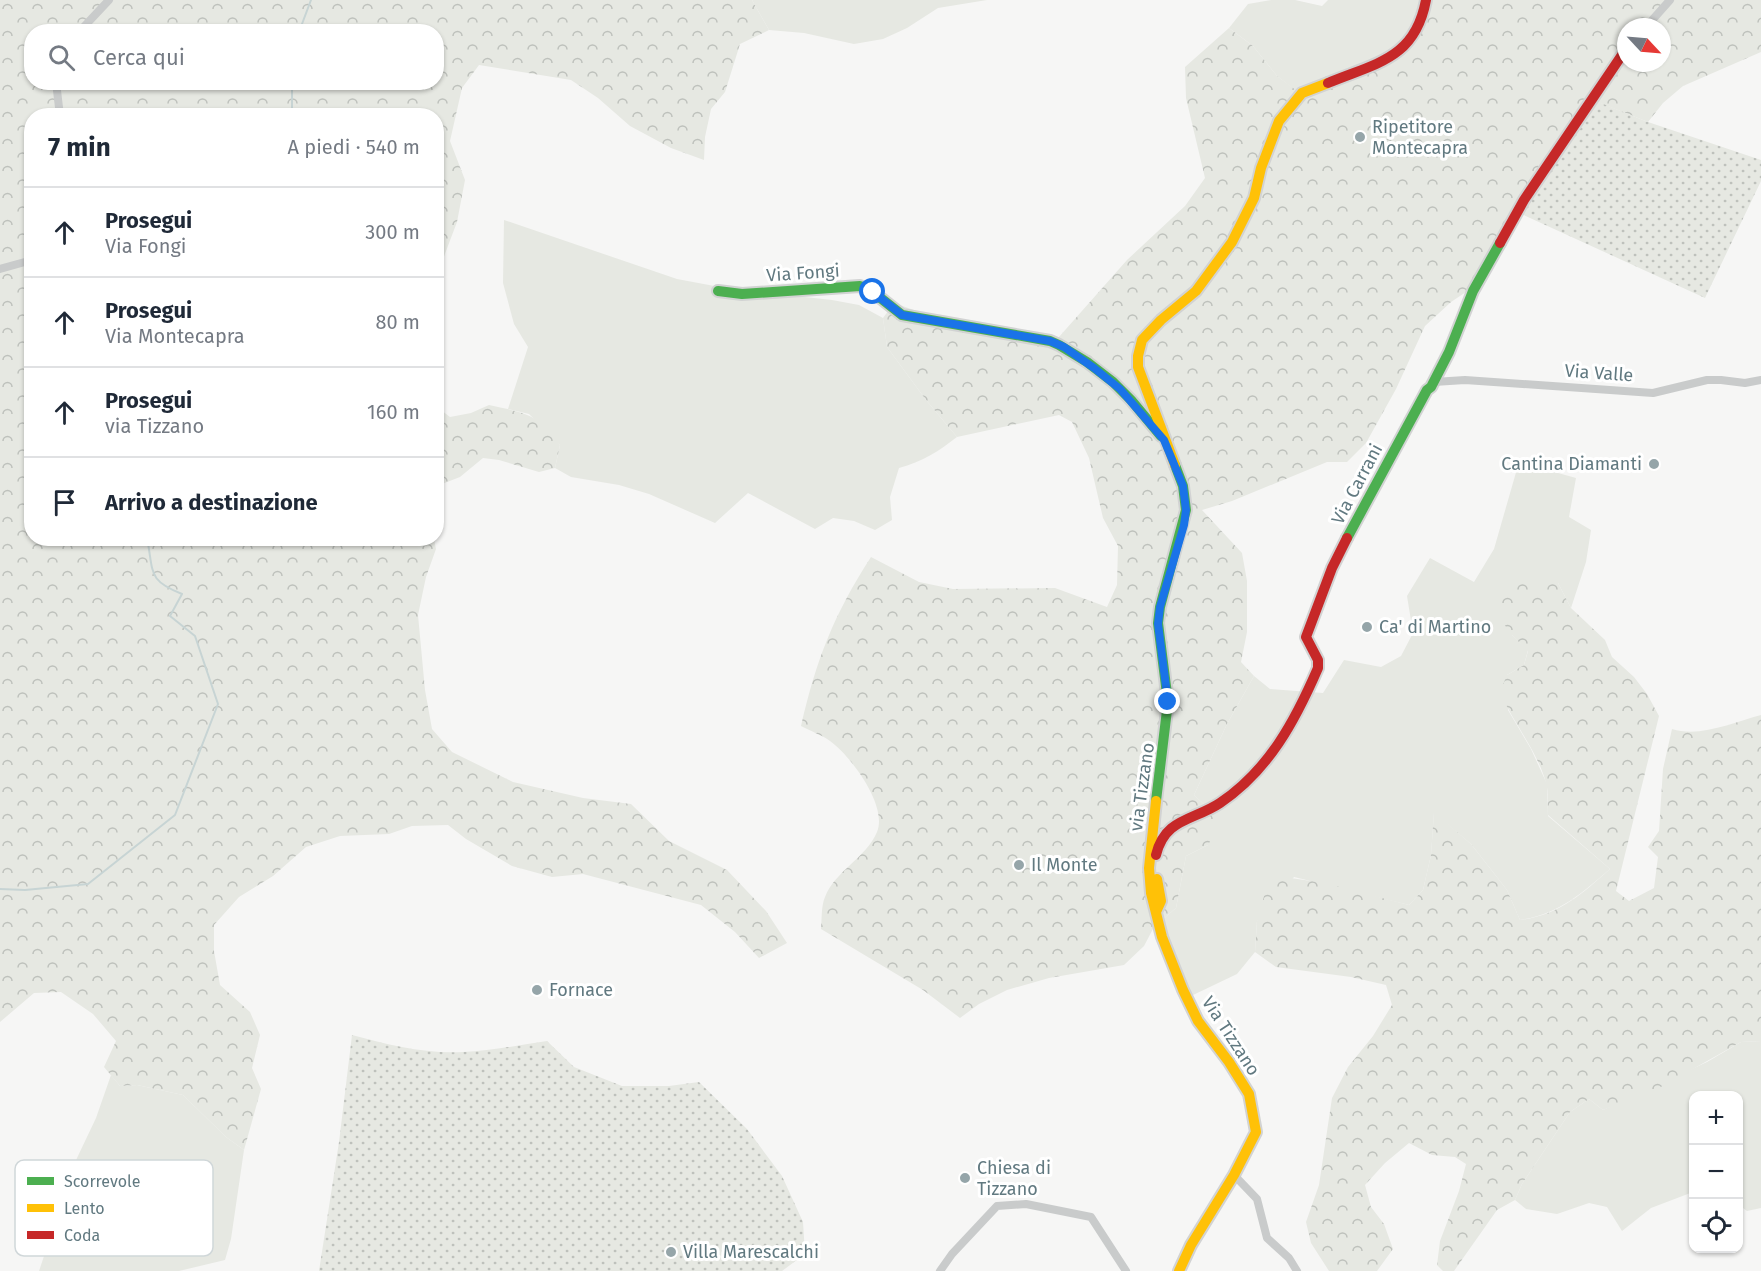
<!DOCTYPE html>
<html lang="it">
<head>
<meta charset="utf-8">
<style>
  body { margin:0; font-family:"Fira Sans",sans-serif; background:#f2f2f3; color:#1f2937 }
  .controls { position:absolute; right:18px; bottom:18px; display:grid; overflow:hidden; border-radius:12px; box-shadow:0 2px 4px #0004 }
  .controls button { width:54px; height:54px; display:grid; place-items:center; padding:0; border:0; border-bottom:2px solid #e0e1e3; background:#fff; color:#1f2937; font:30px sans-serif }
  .compass { position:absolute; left:1617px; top:18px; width:54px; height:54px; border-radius:50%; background:#fff; box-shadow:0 2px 4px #0004; rotate:116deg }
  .stop { position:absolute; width:18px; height:18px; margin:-14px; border:4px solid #1a73e8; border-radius:50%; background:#fff }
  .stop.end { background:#1a73e8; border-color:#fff; box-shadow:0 2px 6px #0008 }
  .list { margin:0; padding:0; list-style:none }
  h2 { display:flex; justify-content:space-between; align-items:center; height:78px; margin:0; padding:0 24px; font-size:26px }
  h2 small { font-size:20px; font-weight:400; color:#747a83 }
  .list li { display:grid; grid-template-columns:39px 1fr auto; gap:18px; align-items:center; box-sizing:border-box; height:90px; padding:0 24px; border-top:2px solid #e0e1e3 }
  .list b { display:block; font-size:22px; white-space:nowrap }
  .list p { margin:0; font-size:20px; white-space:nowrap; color:#747a83 }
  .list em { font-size:20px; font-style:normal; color:#747a83 }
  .icon { flex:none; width:33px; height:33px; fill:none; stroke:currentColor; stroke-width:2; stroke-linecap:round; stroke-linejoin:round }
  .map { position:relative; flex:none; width:1761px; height:1271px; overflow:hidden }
  .search { position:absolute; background:#fff; box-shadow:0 2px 4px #0004; left:24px; top:24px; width:420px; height:66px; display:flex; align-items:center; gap:15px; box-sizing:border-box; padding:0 21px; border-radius:24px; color:#747a83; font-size:22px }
  .panel { position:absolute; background:#fff; box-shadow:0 2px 4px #0004; left:24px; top:108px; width:420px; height:438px; border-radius:24px }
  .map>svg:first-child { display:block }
  .grass { fill:#e6e8e2 }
  .forest { fill:url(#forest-crowns); fill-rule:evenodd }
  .park { fill:url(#park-dots) }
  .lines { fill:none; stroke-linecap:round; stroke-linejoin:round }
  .stream { stroke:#c7d4d4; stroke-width:2 }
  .fast-casing { stroke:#d2d3d3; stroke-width:14 }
  .slow-casing { stroke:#d2d3d3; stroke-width:14 }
  .jam-casing { stroke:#d2d3d3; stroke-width:14 }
  .street { stroke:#c9cbcb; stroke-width:8 }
  .fast { stroke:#4caf50; stroke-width:10 }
  .slow { stroke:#ffc107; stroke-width:10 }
  .jam { stroke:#c62828; stroke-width:10 }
  .route { stroke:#1a73e8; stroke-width:8 }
  .poi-dot { fill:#95a5a9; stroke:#fff; stroke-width:2 }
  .labels { text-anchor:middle; stroke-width:6; stroke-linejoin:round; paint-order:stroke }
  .poi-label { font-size:18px; fill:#617980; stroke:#fff; text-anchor:start }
  .street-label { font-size:18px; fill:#617980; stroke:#fff }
  .key { fill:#fff; stroke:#d0d7d9; stroke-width:1.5 }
  .key-label { font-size:16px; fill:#617980 }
</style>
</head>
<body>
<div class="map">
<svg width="1761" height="1271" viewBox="0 0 1761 1271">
  <defs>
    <pattern id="forest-crowns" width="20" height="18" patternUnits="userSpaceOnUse" patternTransform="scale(1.5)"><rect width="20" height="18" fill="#e6e8e2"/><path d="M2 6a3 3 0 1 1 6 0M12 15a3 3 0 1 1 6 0" fill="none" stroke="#bec1bc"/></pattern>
    <pattern id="park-dots" width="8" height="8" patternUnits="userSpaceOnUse" patternTransform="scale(1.5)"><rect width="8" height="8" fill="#e6e8e2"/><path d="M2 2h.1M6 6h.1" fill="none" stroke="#bec1bc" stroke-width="1.8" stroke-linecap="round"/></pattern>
  </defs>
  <rect width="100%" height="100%" fill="#f6f6f5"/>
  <path class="grass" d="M752 0H987L938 8 907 28 883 39 854 44 804 33 769 30Z
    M1271 0H1295L1322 6 1328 0H1425L1409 36 1387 57 1304 97 1277 76 1253 46 1229 28 1248 4Z
    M504 220 677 279 725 288 832 300 859 305 883 318 887 347 926 400 957 437C939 451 922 462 899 468L890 497 892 520 875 530 854 521 833 518 815 529 748 493 715 523 649 494 619 485 571 477 555 468 560 445 529 414 508 409 528 347 514 324 503 283Z
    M1519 462 1576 478 1569 517 1591 530 1586 562 1571 608 1558 583 1512 635 1528 650 1524 665 1507 675 1508 710 1531 749 1547 784 1548 816 1610 869C1581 894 1559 914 1520 920L1507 890 1471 844 1434 813 1431 855 1423 890 1409 905 1294 877 1257 921 1255 952 1237 974 1191 996 1154 927 1176 908 1186 856 1208 845 1210 810 1194 795 1227 724 1254 676 1270 689 1323 693 1344 660 1381 667 1401 656 1413 633 1407 596 1430 558 1474 582 1494 549Z
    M1761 1041V1208L1747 1211 1739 1205 1738 1096H1694L1693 1192 1651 1208 1622 1231 1607 1207 1589 1203 1557 1214 1526 1209 1515 1200 1522 1184 1570 1112 1589 1099 1603 1110 1707 1062 1741 1042Z
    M111 1075 120 1086 137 1085 183 1095 226 1137 244 1150 231 1239 225 1260 179 1271H39L77 1158 96 1118Z"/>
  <path class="forest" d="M0 0H752L769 30 740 44 725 92 711 109 705 137 704 160 671 148 630 126 598 98 571 80 479 65 462 88 450 141 465 180 457 222 437 275 436 116H32V538L434 539 436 549 426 577 418 615 425 690 432 729 452 752 513 782 583 798 631 804 669 841 727 870 766 911 787 943 759 958 735 932 701 905 583 874 552 877 512 866 466 839 448 825 412 826 389 834 340 836 306 847 273 876 239 897 214 925V951L220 985 250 1012 260 1035 252 1068 261 1089 244 1150 226 1137 183 1095 137 1085 120 1086 104 1067 116 1041 93 1014 61 992 34 993 0 1022ZM32 32H436V82H32Z
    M1425 0H1761V52L1683 86 1663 103 1648 122 1590 99 1478 284 1451 302 1425 326 1396 389 1366 443 1347 462H1327L1232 501 1202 510 1242 553 1247 581V632L1241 662 1254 676 1227 724 1194 795 1210 810 1220 824 1208 845 1186 856 1176 908 1154 927 1144 946 1124 965 1049 978 1007 990 979 1004 960 1018 923 990 821 929C822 919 821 906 825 897 835 871 866 858 877 832 888 806 851 756 830 741 822 735 810 731 801 726 816 660 834 614 871 557L919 582 953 589 1055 588 1107 607 1117 585 1118 546 1103 518 1089 458 1072 422 1059 415 957 437 926 400 887 347 883 318 894 303 945 321 1051 346 1127 260 1185 206 1205 178 1186 98 1185 67 1229 28 1253 46 1277 76 1304 96 1387 57 1409 35ZM1626 27H1662V63H1626Z
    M489 405C525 413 538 413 560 445L555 468 539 472 499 460 483 458 460 477 442 484 437 493V407L450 417 471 413Z
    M1534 577 1558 583 1571 608 1605 640 1612 657 1634 677 1647 694 1659 716 1616 891 1629 901 1654 888 1658 857 1648 847 1659 831 1663 769 1672 729C1700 738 1734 722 1761 715V1041L1741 1042 1659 1088 1603 1110 1589 1099 1570 1112 1522 1184 1515 1200 1497 1210 1454 1271H1443L1437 1265 1440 1241 1459 1191 1466 1164 1455 1157 1432 1155 1409 1143 1385 1163 1365 1185 1371 1207 1384 1224 1393 1249 1377 1271H1329L1311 1243 1306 1222 1319 1185 1332 1098 1348 1067 1373 1036 1392 1005 1386 985 1351 977 1276 967 1255 952 1257 921 1270 875 1325 883 1409 905 1423 890 1431 855 1434 812 1471 844 1507 890 1520 920C1559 915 1582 894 1610 869L1548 815C1547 805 1549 793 1546 783 1537 750 1513 723 1500 692L1507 675 1524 665 1528 651 1512 635 1498 616V595L1515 582Z"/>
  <path class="park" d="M1591 99 1648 122 1761 160V181L1705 298 1517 212Z
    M352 1035C389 1045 425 1054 463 1052 491 1051 519 1045 547 1041L574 1067 622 1086H669L699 1082 747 1129 782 1176 803 1222 805 1254 782 1271H319L339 1142Z"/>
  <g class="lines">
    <path class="stream" d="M299 32 311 0
      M292 116V82
      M0 889 25 890 88 884 175 815 218 704 195 636 170 616 182 594C147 580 154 573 147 538"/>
    <g class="fast-casing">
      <path id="fast" d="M718 291 742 294 860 286 873 292 902 315 1050 341 1059 345 1087 362 1113 382 1131 400 1161 436
        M1347 538 1427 390 1431 387 1449 352 1473 291 1500 243
        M1156 801 1168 702 1158 623 1160 607 1186 510 1183 486 1175 465"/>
    </g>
    <g class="slow-casing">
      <path id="slow" d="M1175 465 1138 367V356L1142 340 1161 320 1196 291 1232 242 1254 198 1261 168 1279 121 1302 93 1328 83
        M1156 801 1149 868 1151 893 1162 937 1183 990 1198 1021 1229 1062 1249 1094 1256 1132 1234 1175 1191 1245 1179 1271
        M1156 912 1161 901 1157 879"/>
    </g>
    <g class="jam-casing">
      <path id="jam" d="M1328 83C1376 63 1415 59 1426 0
        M1500 243 1524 200 1626 49
        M1156 855C1165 818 1193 821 1220 803 1269 770 1295 721 1318 668V660L1306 637 1332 568 1347 538"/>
    </g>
    <path class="street" d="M1646 27 1670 0
      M79 32 109 0
      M56 82 60 116
      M0 269 32 260
      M1434 382 1465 380 1653 393 1707 380H1721L1745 383 1761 380
      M1234 1175 1257 1199 1267 1238 1289 1258 1297 1271
      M940 1271 952 1254 997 1206 1026 1204 1091 1217 1126 1271"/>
    <use href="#fast" class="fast"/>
    <use href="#slow" class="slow"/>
    <use href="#jam" class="jam"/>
  </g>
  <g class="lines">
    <path class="route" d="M873 292 902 315 1050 341 1064 347 1094 368 1120 389 1164 440 1183 486 1186 510 1184 525 1160 607 1158 624 1168 702"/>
  </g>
  <g class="poi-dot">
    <circle cx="1360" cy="137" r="6"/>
    <circle cx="1654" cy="464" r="6"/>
    <circle cx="1367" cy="627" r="6"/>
    <circle cx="1019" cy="865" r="6"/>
    <circle cx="537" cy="990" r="6"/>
    <circle cx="965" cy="1178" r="6"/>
    <circle cx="671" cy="1252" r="6"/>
  </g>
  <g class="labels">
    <g class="poi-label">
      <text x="1372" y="133">Ripetitore<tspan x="1372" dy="21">Montecapra</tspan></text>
      <text x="1642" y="470" text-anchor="end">Cantina Diamanti</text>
      <text x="1379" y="633">Ca' di Martino</text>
      <text x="1031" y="871">Il Monte</text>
      <text x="549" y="996">Fornace</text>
      <text x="977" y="1174">Chiesa di<tspan x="977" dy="21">Tizzano</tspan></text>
      <text x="683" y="1258">Villa Marescalchi</text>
    </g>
    <g class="street-label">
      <text transform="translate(803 273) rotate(-4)" y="6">Via Fongi</text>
      <text transform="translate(1599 373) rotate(4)" y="6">Via Valle</text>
      <text transform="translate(1357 484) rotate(-62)" y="6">Via Carrani</text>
      <text transform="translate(1142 787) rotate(-82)" y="6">via Tizzano</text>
      <text transform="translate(1231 1036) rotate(57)" y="6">Via Tizzano</text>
    </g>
  </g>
  <rect x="15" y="1160" width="198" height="96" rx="9" class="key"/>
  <rect x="27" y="1177" width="27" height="8" fill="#4caf50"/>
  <rect x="27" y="1204" width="27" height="8" fill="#ffc107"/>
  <rect x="27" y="1231" width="27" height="8" fill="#c62828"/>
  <g class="key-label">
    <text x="64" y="1187">Scorrevole</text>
    <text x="64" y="1214">Lento</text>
    <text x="64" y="1241">Coda</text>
  </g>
</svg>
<div class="controls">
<button>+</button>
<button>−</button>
<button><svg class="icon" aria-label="locate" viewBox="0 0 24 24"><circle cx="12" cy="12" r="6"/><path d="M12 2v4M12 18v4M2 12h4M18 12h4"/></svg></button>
</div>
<svg class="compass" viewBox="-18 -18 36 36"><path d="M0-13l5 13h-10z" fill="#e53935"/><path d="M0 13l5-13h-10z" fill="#747a83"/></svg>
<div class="stop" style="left:873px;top:292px"></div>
<div class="stop end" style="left:1168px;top:702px"></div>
<div class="search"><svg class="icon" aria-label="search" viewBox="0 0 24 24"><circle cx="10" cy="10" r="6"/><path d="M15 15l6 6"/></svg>Cerca qui</div>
<section class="panel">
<h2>7 min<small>A piedi · 540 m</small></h2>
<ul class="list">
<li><svg class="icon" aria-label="ahead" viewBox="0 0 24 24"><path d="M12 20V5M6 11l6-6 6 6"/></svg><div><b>Prosegui</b><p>Via Fongi</p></div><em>300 m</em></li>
<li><svg class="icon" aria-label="ahead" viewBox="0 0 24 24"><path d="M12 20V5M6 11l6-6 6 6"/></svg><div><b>Prosegui</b><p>Via Montecapra</p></div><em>80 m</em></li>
<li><svg class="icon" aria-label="ahead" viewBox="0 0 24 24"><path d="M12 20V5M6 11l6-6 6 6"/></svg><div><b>Prosegui</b><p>via Tizzano</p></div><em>160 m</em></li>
<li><svg class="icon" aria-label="arrive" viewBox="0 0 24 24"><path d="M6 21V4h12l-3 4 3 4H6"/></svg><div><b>Arrivo a destinazione</b></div></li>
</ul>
</section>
</div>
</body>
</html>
